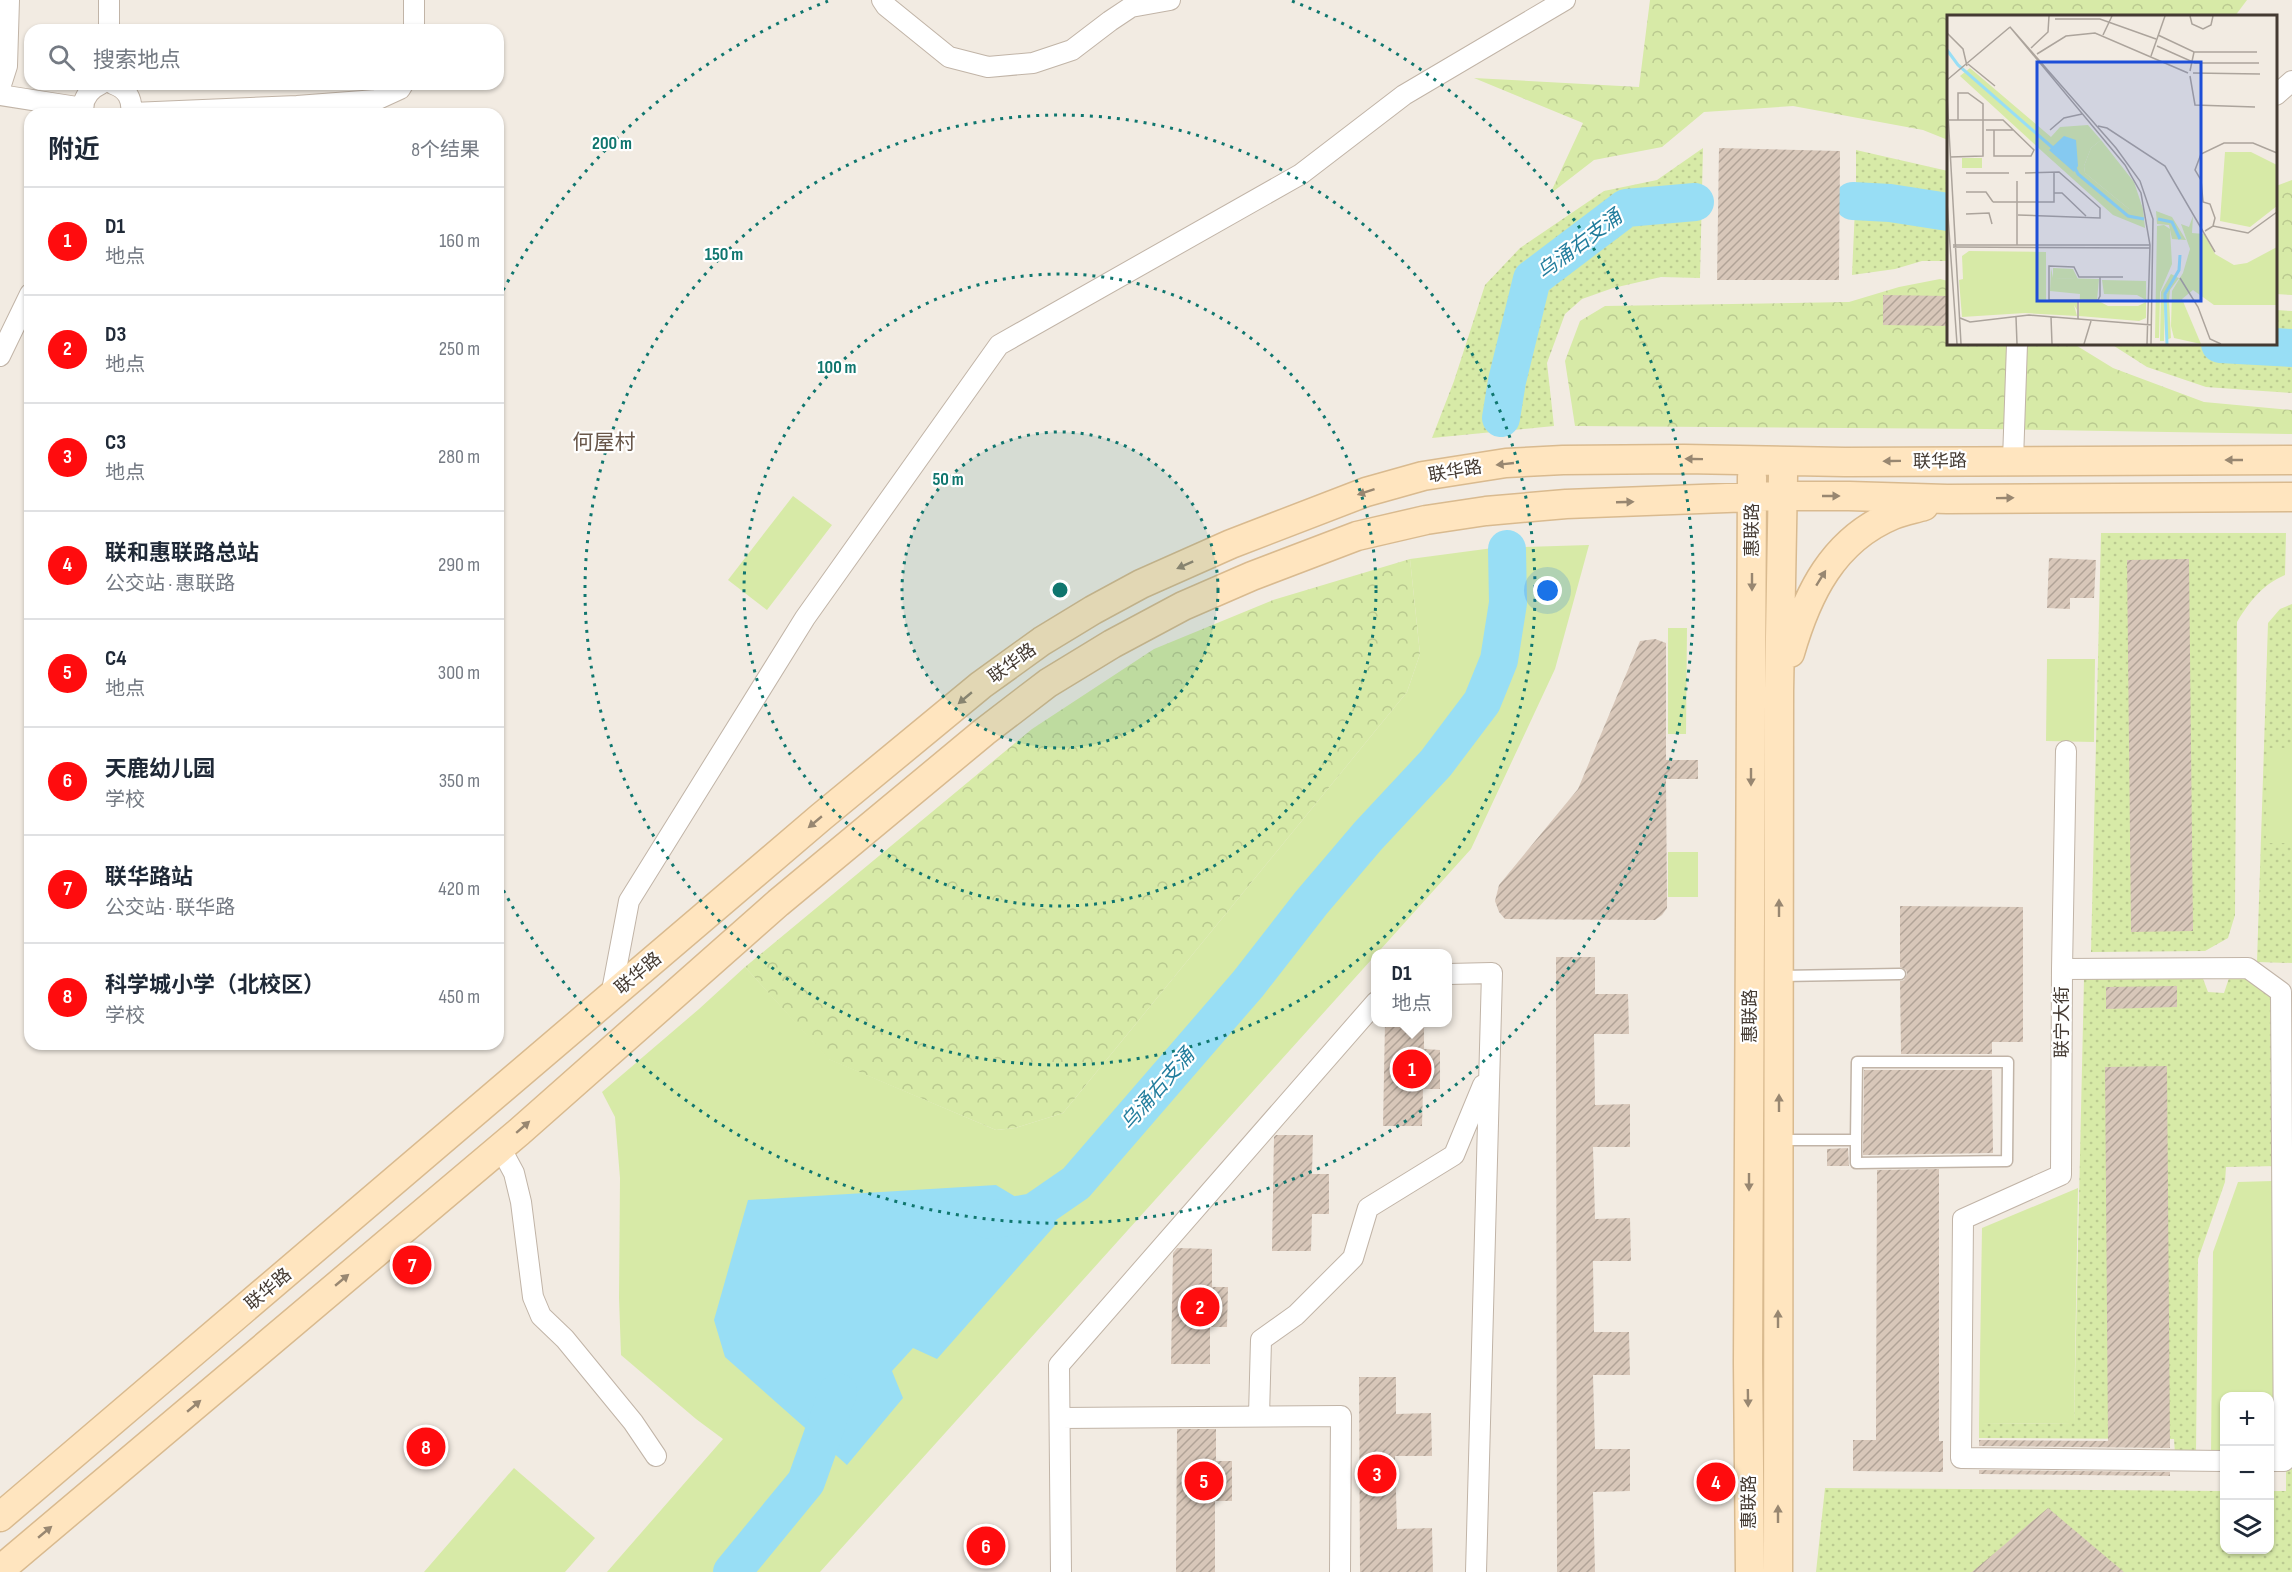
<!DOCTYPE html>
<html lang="zh">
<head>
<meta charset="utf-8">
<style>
  body { margin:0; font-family:"Sofia Sans Condensed","Noto Sans SC",sans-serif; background:#f2f2f3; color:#1f2937 }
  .controls { position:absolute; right:18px; bottom:18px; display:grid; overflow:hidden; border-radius:12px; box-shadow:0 2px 4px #0004 }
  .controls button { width:54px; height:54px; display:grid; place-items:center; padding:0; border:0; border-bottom:2px solid #e0e1e3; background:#fff; color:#1f2937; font:30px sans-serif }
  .you { position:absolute; left:1548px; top:591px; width:21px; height:21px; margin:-15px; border:4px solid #fff; border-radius:50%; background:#1a73e8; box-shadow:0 0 0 9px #1a73e833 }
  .badge { display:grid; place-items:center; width:39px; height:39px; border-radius:50%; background:#ff0c0e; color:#fff; font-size:20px; font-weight:700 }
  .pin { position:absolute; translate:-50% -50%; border:3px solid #fff; box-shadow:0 2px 6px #0006 }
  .popup { position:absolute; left:1371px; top:949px; width:81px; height:78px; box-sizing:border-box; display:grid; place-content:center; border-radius:12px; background:#fff; filter:drop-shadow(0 2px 4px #0005); font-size:20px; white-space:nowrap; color:#747a83 }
  .popup b { font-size:22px; color:#1f2937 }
  .popup::after { content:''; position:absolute; left:50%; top:100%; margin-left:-12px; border:12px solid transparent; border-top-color:#fff }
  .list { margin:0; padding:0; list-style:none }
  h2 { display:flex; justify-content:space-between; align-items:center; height:78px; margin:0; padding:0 24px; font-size:26px }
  h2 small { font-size:20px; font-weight:400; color:#747a83 }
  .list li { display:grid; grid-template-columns:39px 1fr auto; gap:18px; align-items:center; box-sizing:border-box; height:108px; padding:0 24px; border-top:2px solid #e0e1e3 }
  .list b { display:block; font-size:22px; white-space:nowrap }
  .list p { margin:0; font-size:20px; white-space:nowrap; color:#747a83 }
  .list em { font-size:20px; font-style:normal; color:#747a83 }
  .icon { flex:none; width:33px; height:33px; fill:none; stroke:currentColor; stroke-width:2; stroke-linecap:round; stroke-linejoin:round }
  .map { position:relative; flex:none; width:2292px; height:1572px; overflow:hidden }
  .search { position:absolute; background:#fff; box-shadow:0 2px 4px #0004; left:24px; top:24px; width:480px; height:66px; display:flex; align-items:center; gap:15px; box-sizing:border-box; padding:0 21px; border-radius:18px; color:#747a83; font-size:22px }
  .panel { position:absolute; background:#fff; box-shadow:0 2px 4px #0004; left:24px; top:108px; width:480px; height:942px; border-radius:18px }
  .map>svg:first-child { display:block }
  .grass { fill:url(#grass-dots) }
  .forest { fill:url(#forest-crowns) }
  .green { fill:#d7eaa7 }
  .water { fill:#98def5 }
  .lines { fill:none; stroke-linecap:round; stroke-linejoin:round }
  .river { stroke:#98def5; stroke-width:38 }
  .building { fill:url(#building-hatch) }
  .lane-casing { stroke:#c1b4a7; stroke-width:13 }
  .street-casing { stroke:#c1b4a7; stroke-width:22 }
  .secondary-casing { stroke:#d9ba8f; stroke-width:31 }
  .lane { stroke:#fff; stroke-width:10 }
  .street { stroke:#fff; stroke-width:20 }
  .secondary { stroke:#ffe5bf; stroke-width:28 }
  .oneway { fill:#988771 }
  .ring { fill:none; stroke:#0f766e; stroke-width:3; stroke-dasharray:3 6 }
  .labels { text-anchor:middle; stroke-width:4.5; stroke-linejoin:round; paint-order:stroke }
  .street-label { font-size:18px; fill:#443a32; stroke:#fff }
  .water-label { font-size:20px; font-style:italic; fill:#227d9d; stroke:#fff }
  .quarter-label { font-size:21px; fill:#685649; stroke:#fff }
  .inset-river { fill:none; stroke:#98def5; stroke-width:3 }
  .inset-road { fill:none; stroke:#aca49c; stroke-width:1.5 }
  .view { fill:#1d4ed8; fill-opacity:0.15; stroke:#1d4ed8; stroke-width:3 }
  .inset-edge { fill:none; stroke:#443a32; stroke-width:3 }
  .centre { fill:#0f766e; stroke:#fff; stroke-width:3 }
  .ring-label { font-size:18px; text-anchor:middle; font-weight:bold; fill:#0f766e; stroke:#fff; stroke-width:4.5; stroke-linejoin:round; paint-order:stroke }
</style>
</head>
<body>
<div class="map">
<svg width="2292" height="1572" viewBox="0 0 2292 1572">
  <defs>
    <pattern id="grass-dots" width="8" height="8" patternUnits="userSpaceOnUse" patternTransform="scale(1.5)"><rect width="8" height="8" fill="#d7eaa7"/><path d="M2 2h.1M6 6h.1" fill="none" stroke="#bac990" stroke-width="1.8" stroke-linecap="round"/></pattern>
    <pattern id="forest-crowns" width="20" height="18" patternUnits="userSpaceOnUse" patternTransform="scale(1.5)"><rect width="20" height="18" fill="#d7eaa7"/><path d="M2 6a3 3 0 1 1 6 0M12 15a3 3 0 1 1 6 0" fill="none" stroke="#bac990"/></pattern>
    <pattern id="building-hatch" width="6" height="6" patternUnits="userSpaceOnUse" patternTransform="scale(1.5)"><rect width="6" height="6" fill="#d8c7b9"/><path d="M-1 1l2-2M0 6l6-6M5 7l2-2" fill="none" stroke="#b1a397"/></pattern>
  </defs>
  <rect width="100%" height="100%" fill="#f2ebe2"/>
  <path class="grass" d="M1703 148 1700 278 1661 277 1613 288 1582 299 1565 314 1547 363 1554 426 1432 438 1454 381 1485 285 1520 248 1604 191 1657 180Z
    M1856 150 1948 171V202L1856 192Z
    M1855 208 1896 211 1948 220V261H1922L1895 269 1852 275Z
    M2276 310 2292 311V341L2276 340Z
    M2111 344H2194L2228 354 2292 355V393L2206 387 2147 367Z
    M2101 533H2286L2285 575C2262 585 2250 601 2237 622L2235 915 2228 938 2205 951 2091 952Z
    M2292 604V963L2257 962 2268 623 2280 609Z
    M2230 975H2249L2276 998 2278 1166 2226 1167 2225 1182 2198 1259 2196 1455 2175 1454 2174 1439 1979 1438V1424L2074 1423 2084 978 2202 976 2208 992 2224 993Z
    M2287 1189H2292V1572H1816L1825 1488 2224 1491V1550H2270V1491H2286Z"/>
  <path class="forest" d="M1650 0H2247L2235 16H1948V140L1923 130 1793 106 1704 112 1662 147 1594 160 1550 194 1583 123 1474 78 1639 87Z
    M2292 180V295L2276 294V186Z
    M1940 279 1948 281V344H2074L2113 368 2204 402 2292 410V434L1986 429 1575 426 1565 361 1580 321 1605 306 1849 302 1899 287Z
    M1410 559 1420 654 1407 692 1063 1113 1015 1128 996 1130 828 1059 745 967 1032 729 1154 649 1273 600Z"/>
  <path class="green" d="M793 496 832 525 767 610 728 580Z
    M1589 545 1555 669 1471 849 820 1572H607L723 1439 696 1419 621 1355 619 1298 620 1178 615 1117 602 1092 699 1009 745 967 829 1059 996 1130 1015 1128 1063 1113 1407 692 1420 654 1410 559 1493 548Z
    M1668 628H1687L1686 734H1668Z
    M2047 659H2095L2094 742 2046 741Z
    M2267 748H2292V843H2266Z
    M1668 852H1698V897H1668Z
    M2273 1181 2274 1455H2270V1396H2224V1455H2211L2213 1252 2238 1182Z
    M2078 1188 2074 1423 1979 1424 1982 1228Z
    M514 1468 595 1538 565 1572H424Z"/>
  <path class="water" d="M996 1185 1058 1222 937 1359 913 1348 892 1371 903 1398 847 1465 725 1357 714 1320 748 1200Z"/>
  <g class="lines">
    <path class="river" d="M1853 201 1890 203 1948 212
      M2220 344 2292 348
      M1501 418 1507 381 1532 279 1626 208 1695 202
      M989 1220 1034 1212 1076 1183 1248 984 1311 903 1368 836 1436 763 1482 702 1499 660 1508 603 1507 549
      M732 1572 806 1482 838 1392"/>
  </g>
  <path class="building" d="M1719 148 1840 151 1839 280H1717Z
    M1883 295 1948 296V326L1883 325Z
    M2049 558 2096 560 2094 598H2070V609L2047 608Z
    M2189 559 2193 931 2131 932 2127 560Z
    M1655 639 1666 643V760H1698V779H1666L1667 908 1662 915 1655 920 1505 919 1499 912 1495 901 1499 885 1578 789 1640 641Z
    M1900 906 2023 907V1042H1992V1054H1901L1900 981 1904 980 1907 974 1906 970 1900 967Z
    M1556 957H1595V994H1628L1629 1034H1594L1595 1105 1630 1104V1147H1593L1595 1219 1630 1218 1631 1261H1593L1594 1332H1629L1630 1375H1593L1595 1449H1630V1491L1593 1492 1595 1572H1557Z
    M2177 986V1007L2106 1009V987Z
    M1385 1023H1424V1049L1440 1050V1089H1423L1422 1126H1383Z
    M2167 1066 2170 1448 1979 1446V1440L2108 1441 2105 1067Z
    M1864 1070H1992L1993 1153 1863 1155Z
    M1276 1135H1313L1312 1174H1329V1214H1312L1311 1251H1272L1274 1137Z
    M1848 1148 1849 1166H1827V1149Z
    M1939 1169V1441H1943V1472L1853 1471V1440H1876L1877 1170Z
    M1177 1248 1212 1249V1287H1228L1227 1327H1210V1364H1171L1173 1253Z
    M1359 1377H1396V1414L1431 1413 1432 1456H1395L1397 1529 1432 1528 1433 1572H1360Z
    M1177 1429H1216V1461H1232V1501H1215V1572H1176Z
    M1979 1470 2170 1472V1476L1979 1474Z
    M2048 1508 2124 1572H1972Z"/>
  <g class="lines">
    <g class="lane-casing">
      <path id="lane" d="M1781 976 1900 974
        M1779 1140H1856L1857 1062H2008L2007 1161 1856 1163V1140"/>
    </g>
    <g class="street-casing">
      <path id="street" d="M882 0 886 6 949 57 988 67 1033 63 1072 50 1110 21 1131 7 1170 0
        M109 30V0
        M414 30V0
        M113 84C127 89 133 99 131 114
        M0 88 7 66 9 0
        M0 95 83 108
        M2276 95 2292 81
        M132 113 297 106 376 100 400 89 403 84
        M84 114C81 100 88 90 101 84
        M0 356 30 294
        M2013 460 2017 344
        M2062 969 2066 751
        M1448 974 1492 973 1476 1572
        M611 996 629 901 805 618 999 345 1301 174 1404 95 1565 0
        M500 1147 514 1173 521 1202 533 1297 541 1316 565 1339 633 1422 656 1456
        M1259 1416 1261 1340 1296 1315 1353 1258 1368 1208 1454 1155 1483 1085
        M1060 1418 1341 1416 1340 1572
        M2224 1461 1961 1458 1963 1219 2061 1175 2062 969 2248 968 2281 992 2284 1461H2270
        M1061 1572 1059 1365 1376 1002"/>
    </g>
    <g class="secondary-casing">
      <path id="secondary" d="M1790 653C1807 594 1833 540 1893 515 1903 511 1914 509 1924 506
        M0 1517 821 817 981 685 1042 641 1093 610 1141 584 1231 544 1366 492 1423 476 1506 463 1563 460 1684 459 1845 462 2292 460
        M0 1570 519 1132 778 903 984 732 1048 683 1112 644 1183 606 1252 576 1357 536 1426 520 1486 511 1566 504 1783 496H1849L1947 499 2292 497
        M1750 1572 1748 1363 1752 477
        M1778 1572 1779 691 1783 476"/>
    </g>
    <use href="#lane" class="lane"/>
    <use href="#street" class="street"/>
    <use href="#secondary" class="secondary"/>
  </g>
  <defs><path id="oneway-solid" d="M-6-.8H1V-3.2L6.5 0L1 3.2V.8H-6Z" transform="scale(1.5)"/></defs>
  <g class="oneway">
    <use href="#oneway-solid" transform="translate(1694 459) rotate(-179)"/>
    <use href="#oneway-solid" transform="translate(2234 460) rotate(180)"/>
    <use href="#oneway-solid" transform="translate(1892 461) rotate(179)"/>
    <use href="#oneway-solid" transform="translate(1505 464) rotate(174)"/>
    <use href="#oneway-solid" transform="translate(1366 492) rotate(162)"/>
    <use href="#oneway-solid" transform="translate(1831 496)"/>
    <use href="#oneway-solid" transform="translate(2005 498) rotate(-1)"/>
    <use href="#oneway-solid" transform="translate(1625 502) rotate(-2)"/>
    <use href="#oneway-solid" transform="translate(1185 565) rotate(156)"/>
    <use href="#oneway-solid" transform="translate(1821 578) rotate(-58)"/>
    <use href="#oneway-solid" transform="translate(1752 582) rotate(90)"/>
    <use href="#oneway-solid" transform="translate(965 698) rotate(140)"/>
    <use href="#oneway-solid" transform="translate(1751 777) rotate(90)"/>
    <use href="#oneway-solid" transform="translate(815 822) rotate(140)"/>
    <use href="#oneway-solid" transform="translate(1779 908) rotate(-90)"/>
    <use href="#oneway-solid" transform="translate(1779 1103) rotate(-90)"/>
    <use href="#oneway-solid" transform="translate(523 1127) rotate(-41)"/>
    <use href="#oneway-solid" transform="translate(1749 1182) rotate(90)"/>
    <use href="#oneway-solid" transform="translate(342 1280) rotate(-40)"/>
    <use href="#oneway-solid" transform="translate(1778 1319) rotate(-90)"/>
    <use href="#oneway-solid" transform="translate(1748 1398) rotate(89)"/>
    <use href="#oneway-solid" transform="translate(194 1406) rotate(-40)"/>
    <use href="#oneway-solid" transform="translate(1778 1514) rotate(-90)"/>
    <use href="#oneway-solid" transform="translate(45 1532) rotate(-40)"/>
  </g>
  <circle cx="1060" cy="590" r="158" fill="#0f766e" fill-opacity=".12"/>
  <g class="ring">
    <circle cx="1060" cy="590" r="158"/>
    <circle cx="1060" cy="590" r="316"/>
    <circle cx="1060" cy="590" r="475"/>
    <path d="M499 298A633 633 0 0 1 828 1M1292 1A633 633 0 1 1 499 882"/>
  </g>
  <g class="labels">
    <g class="street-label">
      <text transform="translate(1940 461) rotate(-1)" y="6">联华路</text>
      <text transform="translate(1455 471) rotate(-10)" y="6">联华路</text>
      <text transform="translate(1752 530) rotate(-90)" y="6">惠联路</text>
      <text transform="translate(1012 663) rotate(-36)" y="6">联华路</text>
      <text transform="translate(638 973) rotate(-40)" y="6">联华路</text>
      <text transform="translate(1750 1016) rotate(-90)" y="6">惠联路</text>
      <text transform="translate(2062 1022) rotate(-90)" y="6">联宁大街</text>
      <text transform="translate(268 1289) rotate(-40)" y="6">联华路</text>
      <text transform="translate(1749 1502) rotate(-90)" y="6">惠联路</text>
    </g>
    <g class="water-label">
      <text transform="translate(1579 244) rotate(-37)" y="7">乌涌右支涌</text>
      <text transform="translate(1157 1089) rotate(-49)" y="7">乌涌右支涌</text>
    </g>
    <g class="quarter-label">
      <text x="604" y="449">何屋村</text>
    </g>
  </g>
  <g transform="translate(1947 15)">
    <rect width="330" height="330" fill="#f2ebe2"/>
    <path d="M278 137H304L330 150V191L303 212 273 206ZM209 196 225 202 239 225 225 224 222 210 210 209ZM22 236 99 237V285H130V295L127 290 130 301 78 298 15 302 12 265 16 264 15 241ZM104 253 106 263 152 264 150 285 161 291H191L199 287V303L192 306 132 301 133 279 103 276ZM224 259 228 261 218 279 217 326H213L214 277ZM229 262 232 263 223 275 222 285 224 323 219 325V280ZM155 265 199 266V285L190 280 157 279Z" fill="#d7eaa7"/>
    <path d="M154 125 187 167 196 194H182L138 158 137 151 144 133ZM246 201 245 218 257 219 268 239 287 250 300 248 330 232V290H267L246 275 235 284 254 329 227 323 224 311 225 276 236 258 243 234 234 209 242 212ZM217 210 223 214 225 249 213 277 212 323H208L210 211Z" fill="#d7eaa7"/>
    <path d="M23 53 104 122 113 112 141 110 154 125 144 133 137 151 138 158 182 194H196L198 213 166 200 97 138 13 61ZM15 143H35V153H15ZM106 253 126 254 131 264 106 263Z" fill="#d7eaa7"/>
    <path d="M117 121 129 125 131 151 127 157 102 135Z" fill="#98def5"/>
    <path class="inset-river" d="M0 35 11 50 106 133M127 151 131 159 181 201 197 204M211 204 225 207 233 224M220 329 218 279 232 255 233 240"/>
    <path class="inset-road" d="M243 1 245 9 256 14 264 10 266 1M108 4H153L209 24M63 12 169 133 193 166 206 204 204 329M63 12 178 150 194 178 203 230 200 329M0 18 16 34 20 51M156 20 165 1M211 20 247 37H310M210 31 248 48H312M84 33 101 17 102 1M90 39 119 21 148 18 241 58M204 41 218 1M21 49 48 71M243 56 247 37M246 58 313 59M243 61 248 90 308 92M0 65 63 12M0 81 14 329M1 105H56L87 135 84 141H47V115M151 111 160 113 218 151 268 237M39 115H66M103 115 117 103 135 99M3 142 36 141V89L21 78H11V105M19 158H62M70 166V230M19 177H39L46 187M107 178H115L139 201M0 187 10 329M46 187H107V157M19 199 42 198 45 209M71 200 153 203V193L112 157 78 158M266 211 268 203 263 189 256 187 254 165 248 155 254 139 277 128H306L330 138M258 216 266 211 301 218 330 197M6 230H203M6 232 203 233M102 251 127 252 132 262H153V281L151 285H102ZM153 262H176M233 263 251 292 263 324 274 329M69 302 70 329M104 302 105 329M13 303 23 307 82 300 205 310M131 304V285M137 329 144 306"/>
    <path class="view" d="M90 47H254V286H90Z"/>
    <rect width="330" height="330" class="inset-edge"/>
  </g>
  <circle cx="1060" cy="590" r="9" class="centre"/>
  <g class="ring-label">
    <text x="612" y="149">200 m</text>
    <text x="724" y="260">150 m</text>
    <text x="837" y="373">100 m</text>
    <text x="948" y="485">50 m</text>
  </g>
</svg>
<div class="controls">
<button>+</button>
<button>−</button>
<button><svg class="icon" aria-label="layers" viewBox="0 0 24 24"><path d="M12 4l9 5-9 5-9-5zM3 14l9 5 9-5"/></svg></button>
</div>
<div class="you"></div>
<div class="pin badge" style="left:1412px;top:1069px">1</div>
<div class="popup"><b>D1</b>地点</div>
<div class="pin badge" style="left:1200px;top:1307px">2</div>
<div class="pin badge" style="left:1377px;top:1474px">3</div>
<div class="pin badge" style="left:1716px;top:1482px">4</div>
<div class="pin badge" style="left:1204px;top:1481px">5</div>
<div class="pin badge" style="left:986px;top:1546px">6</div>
<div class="pin badge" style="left:412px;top:1265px">7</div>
<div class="pin badge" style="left:426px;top:1447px">8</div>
<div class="search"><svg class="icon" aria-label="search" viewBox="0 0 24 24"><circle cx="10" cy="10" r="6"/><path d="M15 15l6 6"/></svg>搜索地点</div>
<section class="panel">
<h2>附近<small>8个结果</small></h2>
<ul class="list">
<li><span class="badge">1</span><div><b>D1</b><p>地点</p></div><em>160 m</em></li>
<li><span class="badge">2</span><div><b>D3</b><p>地点</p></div><em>250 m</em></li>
<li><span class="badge">3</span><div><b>C3</b><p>地点</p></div><em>280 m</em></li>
<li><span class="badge">4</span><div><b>联和惠联路总站</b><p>公交站 · 惠联路</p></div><em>290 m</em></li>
<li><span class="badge">5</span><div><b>C4</b><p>地点</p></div><em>300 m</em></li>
<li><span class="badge">6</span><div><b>天鹿幼儿园</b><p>学校</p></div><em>350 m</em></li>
<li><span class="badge">7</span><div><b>联华路站</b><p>公交站 · 联华路</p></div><em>420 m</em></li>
<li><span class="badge">8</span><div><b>科学城小学（北校区）</b><p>学校</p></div><em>450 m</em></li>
</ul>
</section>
</div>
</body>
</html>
